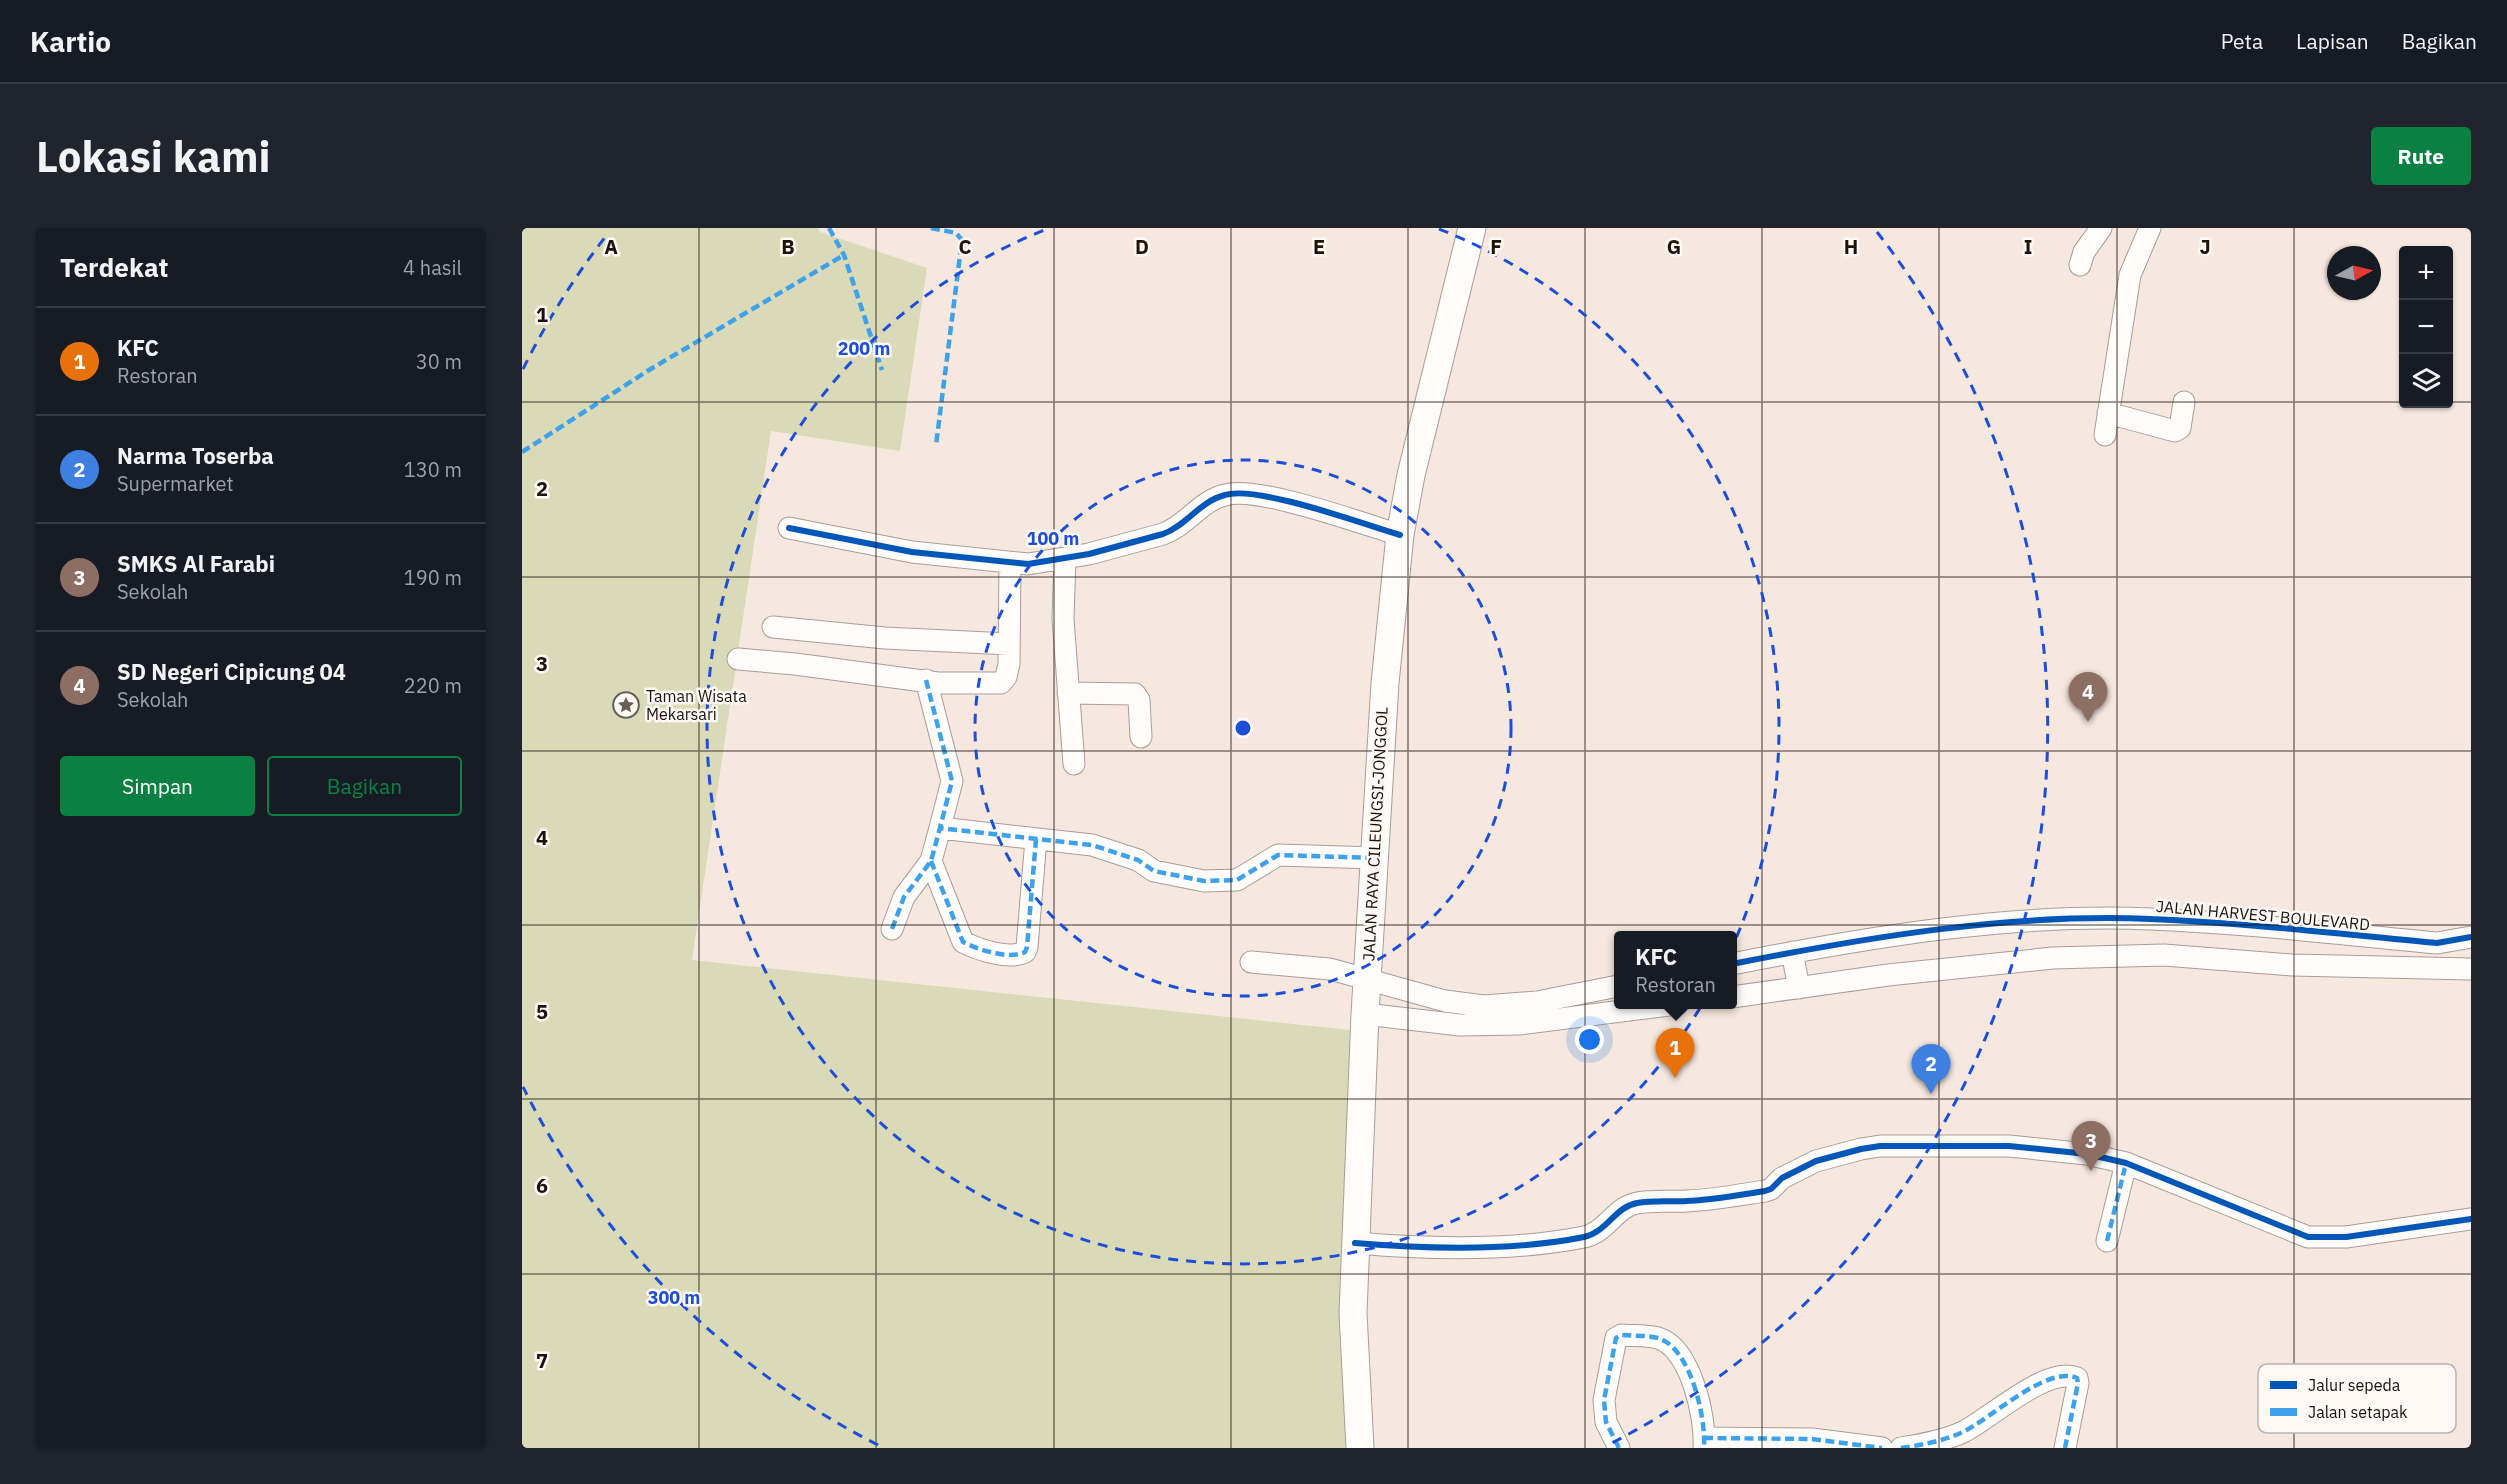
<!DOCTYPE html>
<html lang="id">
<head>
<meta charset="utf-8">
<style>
  body { margin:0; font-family:"IBM Plex Sans",sans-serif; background:#20242c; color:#f1f3f6 }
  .controls { position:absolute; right:18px; top:18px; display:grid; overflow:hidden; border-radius:6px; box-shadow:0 2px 4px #0004 }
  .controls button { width:54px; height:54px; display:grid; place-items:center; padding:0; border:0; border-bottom:2px solid #363941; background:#171b24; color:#f1f3f6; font:30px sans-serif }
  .compass { position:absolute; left:1805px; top:18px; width:54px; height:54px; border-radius:50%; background:#171b24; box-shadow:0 2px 4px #0004; rotate:82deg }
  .you { position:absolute; left:1068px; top:812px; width:21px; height:21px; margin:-15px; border:4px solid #fff; border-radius:50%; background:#1a73e8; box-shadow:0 0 0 9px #1a73e833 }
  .badge { display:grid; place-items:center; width:39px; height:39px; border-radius:50%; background:#0b8043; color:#fff; font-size:20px; font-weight:700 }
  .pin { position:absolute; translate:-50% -50px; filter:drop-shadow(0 2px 3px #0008) }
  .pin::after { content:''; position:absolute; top:32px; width:21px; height:18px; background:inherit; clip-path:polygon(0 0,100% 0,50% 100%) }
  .popup { position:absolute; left:1092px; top:703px; width:123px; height:78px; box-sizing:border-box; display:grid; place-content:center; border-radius:6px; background:#171b24; filter:drop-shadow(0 2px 4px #0005); font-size:20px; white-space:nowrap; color:#9ea1a6 }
  .popup b { font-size:22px; color:#f1f3f6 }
  .popup::after { content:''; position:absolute; left:50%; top:100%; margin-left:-12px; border:12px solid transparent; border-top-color:#171b24 }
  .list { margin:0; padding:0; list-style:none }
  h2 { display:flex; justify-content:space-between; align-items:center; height:78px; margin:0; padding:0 24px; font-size:26px }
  h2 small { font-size:20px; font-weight:400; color:#9ea1a6 }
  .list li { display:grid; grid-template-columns:39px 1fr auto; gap:18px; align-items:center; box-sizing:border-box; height:108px; padding:0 24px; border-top:2px solid #363941 }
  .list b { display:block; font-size:22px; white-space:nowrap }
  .list p { margin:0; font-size:20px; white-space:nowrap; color:#9ea1a6 }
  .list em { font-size:20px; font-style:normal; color:#9ea1a6 }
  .actions { display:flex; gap:12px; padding:18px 24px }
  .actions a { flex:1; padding:14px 0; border:2px solid #0b8043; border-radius:6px; text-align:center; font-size:21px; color:#0b8043 }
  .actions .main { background:#0b8043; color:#fff }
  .icon { flex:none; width:33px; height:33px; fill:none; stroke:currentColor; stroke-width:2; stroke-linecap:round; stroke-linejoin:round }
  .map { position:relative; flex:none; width:1949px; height:1220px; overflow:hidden; border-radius:6px }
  header { display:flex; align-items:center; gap:36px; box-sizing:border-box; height:84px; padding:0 30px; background:#171b24; border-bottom:2px solid #363941 }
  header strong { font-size:28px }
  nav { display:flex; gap:33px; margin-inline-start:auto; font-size:21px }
  .intro { display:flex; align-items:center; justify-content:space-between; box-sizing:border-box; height:144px; padding:0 36px }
  h1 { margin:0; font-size:42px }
  .button { padding:15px 27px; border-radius:6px; background:#0b8043; color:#fff; font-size:21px; font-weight:700 }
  main { display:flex; gap:36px; padding:0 36px }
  aside { flex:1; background:#171b24; border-radius:6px; box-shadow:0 2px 4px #0004 }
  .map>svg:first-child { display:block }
  .green { fill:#dadab8 }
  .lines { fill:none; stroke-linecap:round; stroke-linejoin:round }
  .minor-casing { stroke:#a89d96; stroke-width:23 }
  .major-casing { stroke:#a89d96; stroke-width:29 }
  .minor { stroke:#fefcfa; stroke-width:21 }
  .major { stroke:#fefcfa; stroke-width:27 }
  .quiet { stroke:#3da2e9; stroke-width:4.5; stroke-dasharray:9 4.5; stroke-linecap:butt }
  .cycleway-casing { stroke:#fef8f4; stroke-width:10 }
  .cycleway { stroke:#0057b8; stroke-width:6 }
  .grid { fill:none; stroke:#1d130c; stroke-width:1.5; stroke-opacity:0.55 }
  .ring { fill:none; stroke:#1d4ed8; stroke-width:3; stroke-dasharray:10 8 }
  .labels { text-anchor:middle; stroke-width:5; stroke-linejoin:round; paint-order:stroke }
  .poi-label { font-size:16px; fill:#1d130c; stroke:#fef8f4; text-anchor:start }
  .street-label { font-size:16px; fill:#1d130c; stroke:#fef8f4 }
  .key { fill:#fef8f4; stroke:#bab3ae; stroke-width:1.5 }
  .key-label { font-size:16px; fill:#1d130c }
  .grid-label { font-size:20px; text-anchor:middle; font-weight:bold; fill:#1d130c; stroke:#fef8f4; stroke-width:5; stroke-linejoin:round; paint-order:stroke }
  .centre { fill:#1d4ed8; stroke:#fef8f4; stroke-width:3 }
  .ring-label { font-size:18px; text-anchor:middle; font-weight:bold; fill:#1d4ed8; stroke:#fef8f4; stroke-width:5; stroke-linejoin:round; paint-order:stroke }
</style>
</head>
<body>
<header>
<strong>Kartio</strong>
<nav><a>Peta</a><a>Lapisan</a><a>Bagikan</a></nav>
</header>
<div class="intro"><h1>Lokasi kami</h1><a class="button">Rute</a></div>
<main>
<aside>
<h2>Terdekat<small>4 hasil</small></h2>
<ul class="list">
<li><span class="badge" style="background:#e8710a">1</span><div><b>KFC</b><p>Restoran</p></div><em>30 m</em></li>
<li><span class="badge" style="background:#3f7fe0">2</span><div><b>Narma Toserba</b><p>Supermarket</p></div><em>130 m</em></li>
<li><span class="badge" style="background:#8d6e63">3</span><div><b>SMKS Al Farabi</b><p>Sekolah</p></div><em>190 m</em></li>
<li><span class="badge" style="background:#8d6e63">4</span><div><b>SD Negeri Cipicung 04</b><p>Sekolah</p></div><em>220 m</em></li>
</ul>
<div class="actions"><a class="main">Simpan</a><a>Bagikan</a></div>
</aside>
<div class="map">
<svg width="1949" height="1220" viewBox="0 0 1949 1220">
  <rect width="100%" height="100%" fill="#f6e8df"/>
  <path class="green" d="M0 0H296L298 4 405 40 378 223 249 203 170 732 828 802 823 956 828 1220H0Z"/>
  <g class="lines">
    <g class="minor-casing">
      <path id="minor" d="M1558 37 1562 24 1579 0
        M1586 185 1653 203 1658 200 1662 174
        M1583 207 1608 47 1628 0
        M267 300 390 324 506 336 567 326 641 306C664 298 678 273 703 267 735 257 841 296 878 307
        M543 330 541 391 552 536
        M251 399 363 410 487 416
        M216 431 273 436 416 455H479L484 449 487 436 488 335
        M404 452 430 553 418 600
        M546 465 613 466 617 472 619 509
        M409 633 441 714C457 722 487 732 503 724L505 719 514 611
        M370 701 382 669 409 633 418 600 570 617 616 632 632 643 682 653 715 652 756 627 853 630
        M1270 724 1277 760
        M729 734 808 741 923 773 962 778 1015 774 1096 758
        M1210 736C1347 709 1489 685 1629 691 1724 695 1820 706 1915 715L1949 709
        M1210 769 1366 747 1531 730 1642 727 1770 737 1949 741
        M843 786 938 797 998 796 1155 776
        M1585 1013 1604 935
        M833 1015C905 1021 992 1023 1062 1009 1085 1004 1093 979 1115 975 1131 972 1149 974 1165 973 1191 972 1217 967 1243 963L1249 961 1260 950 1294 933 1339 921 1358 918H1487L1565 926 1604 935 1786 1009H1824L1949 991
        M1182 1210 1290 1211 1360 1220
        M1097 1220 1084 1194 1082 1172 1094 1110 1099 1107C1110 1108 1124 1107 1136 1110 1169 1120 1184 1190 1182 1220
        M1379 1220C1399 1217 1422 1213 1441 1204 1468 1191 1525 1137 1555 1150L1556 1155 1543 1220"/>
    </g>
    <g class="major-casing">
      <path id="major" d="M838 1220 831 1085 843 786 863 455 878 307 889 247 950 0"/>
    </g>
    <use href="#minor" class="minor"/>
    <use href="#major" class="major"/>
    <path class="quiet" d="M307 0 322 27 360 142
      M409 0 434 5 440 12 414 217
      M0 224 127 142 322 27
      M404 452 430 553 418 600
      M409 633 441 714C457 722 487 732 503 724L505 719 514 611
      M370 701 382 669 409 633 418 600 570 617 616 632 632 643 682 653 715 652 756 627 853 630
      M1585 1013 1604 935
      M1182 1210 1290 1211 1360 1220
      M1097 1220 1084 1194 1082 1172 1094 1110 1099 1107C1110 1108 1124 1107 1136 1110 1169 1120 1184 1190 1182 1220
      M1379 1220C1399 1217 1422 1213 1441 1204 1468 1191 1525 1137 1555 1150L1556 1155 1543 1220"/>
    <g class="cycleway-casing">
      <path id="cycleway" d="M267 300 390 324 506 336 567 326 641 306C664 298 678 273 703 267 735 257 841 296 878 307
        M1210 736C1347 709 1489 685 1629 691 1724 695 1820 706 1915 715L1949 709
        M833 1015C905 1021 992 1023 1062 1009 1085 1004 1093 979 1115 975 1131 972 1149 974 1165 973 1191 972 1217 967 1243 963L1249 961 1260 950 1294 933 1339 921 1358 918H1487L1565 926 1604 935 1786 1009H1824L1949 991"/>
    </g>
    <use href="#cycleway" class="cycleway"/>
  </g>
  <path class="grid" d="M177 0V1220M354 0V1220M532 0V1220M709 0V1220M886 0V1220M1063 0V1220M1240 0V1220M1417 0V1220M1595 0V1220M1772 0V1220M0 174H1882M1926 174H1949M0 349H1949M0 523H1949M0 697H1949M0 871H1949M0 1046H1949"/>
  <g class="ring">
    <circle cx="721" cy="500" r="268"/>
    <path d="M917 1A536 536 0 1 1 525 1"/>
    <path d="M356 1217A805 805 0 0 1 1 859M1 141A805 805 0 0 1 87 4M1355 4A805 805 0 0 1 1086 1217"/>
  </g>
  <defs>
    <g id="sight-ring" transform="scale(1.35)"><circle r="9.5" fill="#fef8f4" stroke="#695e56" stroke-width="1.5"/><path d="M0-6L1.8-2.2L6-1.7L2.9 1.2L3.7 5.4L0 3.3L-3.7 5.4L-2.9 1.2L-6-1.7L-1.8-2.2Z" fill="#695e56"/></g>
  </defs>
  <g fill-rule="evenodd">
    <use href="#sight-ring" x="104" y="477"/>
  </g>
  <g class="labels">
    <g class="poi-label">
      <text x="124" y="474">Taman Wisata<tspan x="124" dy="18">Mekarsari</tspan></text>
    </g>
    <g class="street-label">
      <text transform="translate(853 606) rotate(-87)" y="6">JALAN RAYA CILEUNGSI-JONGGOL</text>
      <text transform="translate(1741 687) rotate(5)" y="6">JALAN HARVEST BOULEVARD</text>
    </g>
  </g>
  <rect x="1736" y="1136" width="198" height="69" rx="9" class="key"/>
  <rect x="1748" y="1153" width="27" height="8" fill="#0057b8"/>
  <rect x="1748" y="1180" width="27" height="8" fill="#3da2e9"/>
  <g class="key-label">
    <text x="1786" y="1163">Jalur sepeda</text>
    <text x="1786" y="1190">Jalan setapak</text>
  </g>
  <g class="grid-label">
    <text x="89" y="26">A</text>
    <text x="266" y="26">B</text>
    <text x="443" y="26">C</text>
    <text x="620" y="26">D</text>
    <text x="797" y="26">E</text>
    <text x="974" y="26">F</text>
    <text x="1152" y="26">G</text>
    <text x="1329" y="26">H</text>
    <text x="1506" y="26">I</text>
    <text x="1683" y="26">J</text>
    <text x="20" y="94">1</text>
    <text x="20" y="268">2</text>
    <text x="20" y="443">3</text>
    <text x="20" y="617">4</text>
    <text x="20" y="791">5</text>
    <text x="20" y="965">6</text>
    <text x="20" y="1140">7</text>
  </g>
  <circle cx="721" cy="500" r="9" class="centre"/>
  <g class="ring-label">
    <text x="342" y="127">200 m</text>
    <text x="531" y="317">100 m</text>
    <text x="152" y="1076">300 m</text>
  </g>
</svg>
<div class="controls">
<button>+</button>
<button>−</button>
<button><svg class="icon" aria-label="layers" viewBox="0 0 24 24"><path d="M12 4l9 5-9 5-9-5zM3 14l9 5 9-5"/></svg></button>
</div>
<svg class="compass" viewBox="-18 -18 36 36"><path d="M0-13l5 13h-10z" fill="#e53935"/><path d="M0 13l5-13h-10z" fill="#9ea1a6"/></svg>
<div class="you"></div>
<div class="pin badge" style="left:1153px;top:850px;background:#e8710a">1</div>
<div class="popup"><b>KFC</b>Restoran</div>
<div class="pin badge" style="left:1409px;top:866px;background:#3f7fe0">2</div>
<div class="pin badge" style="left:1569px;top:943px;background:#8d6e63">3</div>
<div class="pin badge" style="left:1566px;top:494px;background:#8d6e63">4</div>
</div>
</main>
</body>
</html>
